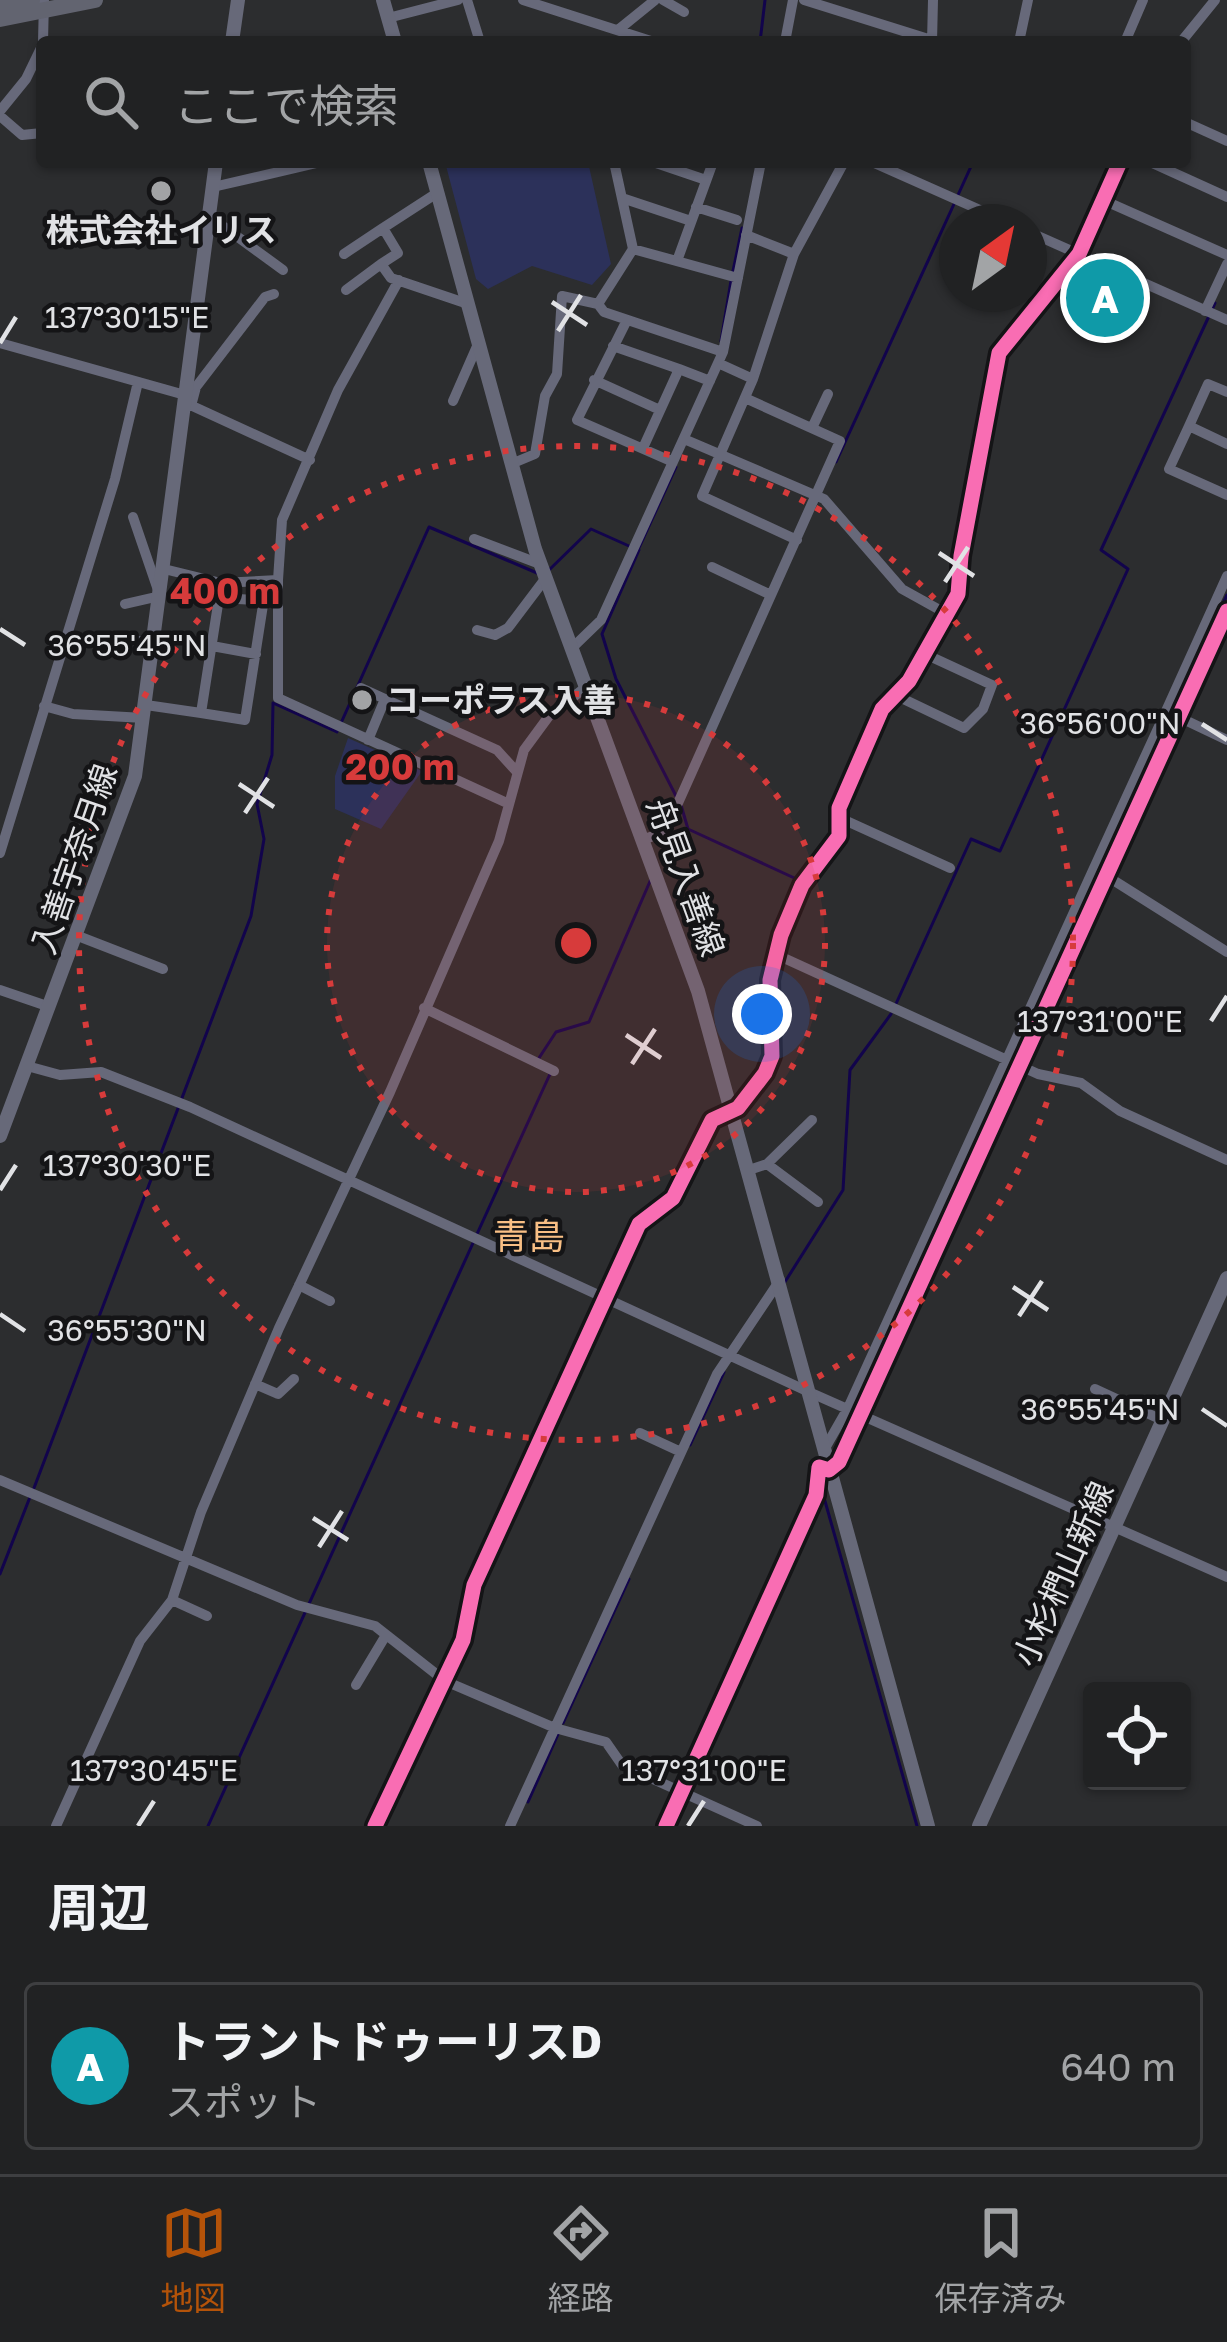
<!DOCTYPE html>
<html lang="ja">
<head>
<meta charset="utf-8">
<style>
  body { margin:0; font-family:"Golos Text","Noto Sans JP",sans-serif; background:#2d2f30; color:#f1f3f6 }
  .controls { position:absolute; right:36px; bottom:36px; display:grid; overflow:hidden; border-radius:12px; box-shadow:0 3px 9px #0004 }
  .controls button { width:108px; height:108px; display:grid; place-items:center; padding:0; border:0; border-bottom:3px solid #3e3f41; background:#212223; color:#f1f3f6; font:60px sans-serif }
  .compass { position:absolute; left:939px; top:204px; width:108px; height:108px; border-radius:50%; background:#212223; box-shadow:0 3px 9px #0004; rotate:33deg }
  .you { position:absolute; left:762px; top:1014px; width:42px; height:42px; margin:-30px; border:9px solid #fff; border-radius:50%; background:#1a73e8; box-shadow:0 0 0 18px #1a73e833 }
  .badge { display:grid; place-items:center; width:78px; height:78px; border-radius:50%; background:#b45309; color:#fff; font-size:39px; font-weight:700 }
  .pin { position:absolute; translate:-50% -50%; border:6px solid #fff; box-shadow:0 3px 12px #0006 }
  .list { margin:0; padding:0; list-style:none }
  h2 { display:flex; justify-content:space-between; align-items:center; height:156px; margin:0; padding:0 48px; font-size:51px }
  h2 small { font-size:39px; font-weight:400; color:#a2a4a6 }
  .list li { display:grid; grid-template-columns:78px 1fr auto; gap:36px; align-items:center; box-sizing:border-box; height:168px; margin:0 24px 24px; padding:0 24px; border:3px solid #3e3f41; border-radius:12px }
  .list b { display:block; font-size:45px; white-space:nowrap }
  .list p { margin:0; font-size:39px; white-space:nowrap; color:#a2a4a6 }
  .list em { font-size:39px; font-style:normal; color:#a2a4a6 }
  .icon { flex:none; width:66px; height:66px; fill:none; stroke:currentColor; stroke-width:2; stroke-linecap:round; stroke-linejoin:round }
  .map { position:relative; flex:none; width:1227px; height:1826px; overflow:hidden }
  .search { position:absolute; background:#212223; box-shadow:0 3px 9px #0004; left:36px; right:36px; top:36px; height:132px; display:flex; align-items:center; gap:30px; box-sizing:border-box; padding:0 42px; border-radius:12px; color:#a2a4a6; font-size:45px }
  .sheet { height:348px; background:#212223 }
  nav { display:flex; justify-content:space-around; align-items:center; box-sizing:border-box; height:168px; border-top:3px solid #3e3f41; background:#212223; font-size:33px; color:#a2a4a6 }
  nav a { display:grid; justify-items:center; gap:6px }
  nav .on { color:#b45309 }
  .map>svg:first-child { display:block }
  .green { fill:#2c315a }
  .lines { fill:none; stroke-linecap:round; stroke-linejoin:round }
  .stream { stroke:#12044c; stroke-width:3 }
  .minor { stroke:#67697a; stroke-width:10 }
  .major { stroke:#676979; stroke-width:14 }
  .highway { stroke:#626470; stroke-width:16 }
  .cycleway-casing { stroke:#141416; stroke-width:22 }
  .cycleway { stroke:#f96db3; stroke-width:15 }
  .ticks { fill:none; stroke:#e1e2e5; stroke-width:4.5 }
  .ring { fill:none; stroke:#d73b3b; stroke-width:6; stroke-dasharray:6 12 }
  .poi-dot { fill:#a2a3a5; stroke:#141416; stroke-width:4.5 }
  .labels { text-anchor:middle; stroke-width:9; stroke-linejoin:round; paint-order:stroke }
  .poi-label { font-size:33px; font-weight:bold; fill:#e1e2e5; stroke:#141416 }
  .street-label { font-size:33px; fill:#e1e2e5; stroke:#141416 }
  .neighbourhood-label { font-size:36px; fill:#f9bf85; stroke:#141416 }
  .ticks-label { font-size:30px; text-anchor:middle; fill:#e1e2e5; stroke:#141416; stroke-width:9; stroke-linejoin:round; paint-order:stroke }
  .centre { fill:#d73b3b; stroke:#141416; stroke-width:6 }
  .ring-label { font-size:36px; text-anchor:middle; font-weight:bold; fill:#d73b3b; stroke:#141416; stroke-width:9; stroke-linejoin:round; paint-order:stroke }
</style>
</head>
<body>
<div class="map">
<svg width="1227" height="1826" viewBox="0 0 1227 1826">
  <rect width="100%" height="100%" fill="#2c2d2f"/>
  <path class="green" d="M445 162H588L611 264 592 285 532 266 488 289 476 279Z
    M348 738 422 771 381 829 335 809V776Z"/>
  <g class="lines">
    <path class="stream" d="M760 42 765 0
      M958 195 973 162
      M733 271 742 228
      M721 341 731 281
      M836 462 954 204
      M638 550 676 467
      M639 550 602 634 616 679 676 796
      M547 572 591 529 629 546
      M1174 709 1227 595
      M341 723 429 527 537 573
      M681 805 688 829 803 882
      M1102 868 1170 718
      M895 1006 971 839 1000 851 1128 569 1101 550 1215 303
      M1016 1059 1098 877
      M537 1061 556 1032 589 1022 651 879
      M744 1109 763 1083
      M477 1234 550 1074
      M783 1285 843 1190 850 1070 891 1014
      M856 1408 1012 1068
      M690 1445 724 1372
      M833 1457 852 1417
      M821 1487 917 1826
      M34 1488 251 916 264 839 257 804 272 755 273 703 337 732
      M0 1574 30 1497
      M468 1639 479 1589 525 1486
      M563 1723 629 1579
      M528 1802 559 1732
      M208 1826 473 1243
      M383 1826 447 1686"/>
    <path class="minor" d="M467 0 480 42
      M523 0 654 42
      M663 0 684 12
      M804 0 938 42
      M388 18 458 0
      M618 30 655 0
      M43 42 44 0
      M785 42 793 0
      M932 42 933 0
      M1019 42 1028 0
      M1125 42 1143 0
      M1181 42 1215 0
      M0 111 26 79 42 46
      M0 116 22 135 42 133
      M1185 122 1227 141
      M614 162 633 249 738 278
      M653 162 706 180
      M872 162 1007 222
      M1150 162 1227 197
      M213 187 321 162
      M437 193 383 228 398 253 381 264 391 278 468 304
      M622 198 691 221
      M1103 200 1227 255
      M696 207 737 220
      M209 216 283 270
      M1029 232 1227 320
      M746 235 794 254
      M633 249 598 304 604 312 723 352
      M344 254 383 228
      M677 261 713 162
      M346 290 381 264
      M1205 311 1227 264
      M627 320 577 420 673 462
      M0 343 185 395
      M613 346 679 369 643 448
      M718 363 753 379
      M679 369 710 381
      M594 380 660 410
      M453 401 478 344
      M188 404 310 460
      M191 406 196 387 265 297 274 294
      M1189 426 1208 384 1227 392
      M812 428 828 394
      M684 439 824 499 902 589 947 614
      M1227 444 1189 426 1169 469 1227 495
      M511 464 535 454 545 396 557 374 562 296 598 304
      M474 539 540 564
      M797 540 702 496 753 379 794 254 844 162
      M712 567 771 595
      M164 569 221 583 278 580V698L507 803
      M278 580 282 520 338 390 399 280
      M125 604 160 596 133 517
      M477 630 495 635 508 628 545 579
      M65 640 112 636 154 644
      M212 646 256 654
      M571 649 601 620 723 352 761 162
      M361 688 385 699
      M895 695 964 728 983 709 992 685 925 654
      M146 705 201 713 219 598 258 600 263 605 245 720 201 713
      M44 706 73 714 144 718
      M1166 711 1227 576
      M368 740 385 699 497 750 516 771
      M840 818 950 868
      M645 839 664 832 674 812 840 441 745 398
      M0 853 115 479 138 382
      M1094 868 1166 711 1227 740
      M78 936 163 969
      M775 954 1038 1074 1081 1083 1120 1111 1227 1160
      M0 990 50 1007
      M424 1008 554 1071
      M27 1066 60 1075 101 1072 190 1107 809 1392 1227 1577
      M767 1164 812 1120
      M749 1170 767 1164 818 1202
      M299 1285 330 1301
      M255 1384 278 1394 294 1379
      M1095 1389 1162 1420
      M640 1433 681 1452
      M824 1450 848 1408 1094 868 1227 952
      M0 1480 297 1605 375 1626 445 1681 555 1728 606 1742 622 1765 757 1826
      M172 1600 207 1616
      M356 1685 386 1635
      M56 1826 140 1641 172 1600 201 1512 279 1328 390 1092 499 841 524 750 549 716 586 687
      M375 1826 463 1640 474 1585 639 1224 673 1198 712 1120 738 1108 765 1073 772 1056 770 980 781 935 802 885 839 836V808L882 709 909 681 958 594 961 556 999 353 1079 254 1120 162
      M510 1826 717 1374 780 1280
      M666 1826 816 1495 819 1467 829 1470 839 1462 1227 611"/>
    <path class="major" d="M383 0 395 42
      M232 42 238 0
      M429 162 535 549 698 991 928 1826
      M0 1136 135 776 216 162
      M979 1826 1227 1278"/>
    <path class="highway" d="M0 7 32 0
      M0 19 95 0"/>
    <g class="cycleway-casing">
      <path id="cycleway" d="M375 1826 463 1640 474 1585 639 1224 673 1198 712 1120 738 1108 765 1073 772 1056 770 980 781 935 802 885 839 836V808L882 709 909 681 958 594 961 556 999 353 1079 254 1120 162
        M666 1826 816 1495 819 1467 829 1470 839 1462 1227 611"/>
    </g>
    <use href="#cycleway" class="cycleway"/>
  </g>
  <path class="ticks" d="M552 302 587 325M558 331 581 295M0 343 16 317M939 553 974 576M945 582 968 547M0 629 25 645M1202 724 1227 740M239 784 274 807M245 813 268 778M1211 1021 1227 996M626 1035 661 1058M632 1064 655 1029M0 1190 16 1165M1013 1287 1048 1310M0 1314 25 1331M1019 1316 1042 1281M1202 1409 1227 1426M313 1518 348 1540M319 1547 342 1511M138 1826 154 1801M688 1826 704 1801"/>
  <circle cx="576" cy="943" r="249" fill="#d73b3b" fill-opacity=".12"/>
  <g class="ring">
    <circle cx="576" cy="943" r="249"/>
    <circle cx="576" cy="943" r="497"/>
  </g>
  <g class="poi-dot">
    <circle cx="161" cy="191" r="12"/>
    <circle cx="362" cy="700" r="12"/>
  </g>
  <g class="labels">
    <g class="poi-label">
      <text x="161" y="242">株式会社イリス</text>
      <text x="386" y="712" text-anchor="start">コーポラス入善</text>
    </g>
    <g class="street-label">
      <text transform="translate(74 859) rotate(-71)" y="12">入善宇奈月線</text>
      <text transform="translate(686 877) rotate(70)" y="12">舟見入善線</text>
      <text transform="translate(1063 1574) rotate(-66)" y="12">小杉椚山新線</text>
    </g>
    <g class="neighbourhood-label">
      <text x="529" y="1249">青島</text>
    </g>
  </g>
  <g class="ticks-label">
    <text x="127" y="328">137°30'15"E</text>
    <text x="127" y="656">36°55'45"N</text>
    <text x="1100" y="734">36°56'00"N</text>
    <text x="1100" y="1032">137°31'00"E</text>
    <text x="127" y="1176">137°30'30"E</text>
    <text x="127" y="1341">36°55'30"N</text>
    <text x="1100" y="1420">36°55'45"N</text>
    <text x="154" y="1781">137°30'45"E</text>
    <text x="704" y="1781">137°31'00"E</text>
  </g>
  <circle cx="576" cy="943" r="18" class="centre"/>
  <g class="ring-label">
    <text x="225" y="604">400 m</text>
    <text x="400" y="780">200 m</text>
  </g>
</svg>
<div class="controls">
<button><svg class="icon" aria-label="locate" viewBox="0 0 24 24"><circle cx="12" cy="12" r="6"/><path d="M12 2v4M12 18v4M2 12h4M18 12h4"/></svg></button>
</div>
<svg class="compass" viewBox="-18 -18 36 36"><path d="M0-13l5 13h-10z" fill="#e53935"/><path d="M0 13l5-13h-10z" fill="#a2a4a6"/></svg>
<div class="you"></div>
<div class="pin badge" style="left:1105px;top:298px;background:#0f9aa8">A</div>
<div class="search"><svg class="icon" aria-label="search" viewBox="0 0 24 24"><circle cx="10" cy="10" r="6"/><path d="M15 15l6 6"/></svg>ここで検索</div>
</div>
<section class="sheet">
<h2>周辺<small></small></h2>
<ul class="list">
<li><span class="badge" style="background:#0f9aa8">A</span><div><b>トラントドゥーリスD</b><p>スポット</p></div><em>640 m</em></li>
</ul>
</section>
<nav>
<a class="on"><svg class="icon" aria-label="map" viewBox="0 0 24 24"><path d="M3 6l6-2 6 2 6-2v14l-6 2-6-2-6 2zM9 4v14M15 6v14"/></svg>地図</a>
<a><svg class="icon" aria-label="directions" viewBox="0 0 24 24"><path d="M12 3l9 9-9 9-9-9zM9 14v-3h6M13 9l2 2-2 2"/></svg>経路</a>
<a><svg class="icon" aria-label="saved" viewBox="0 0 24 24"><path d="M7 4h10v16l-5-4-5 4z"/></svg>保存済み</a>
</nav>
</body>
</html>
